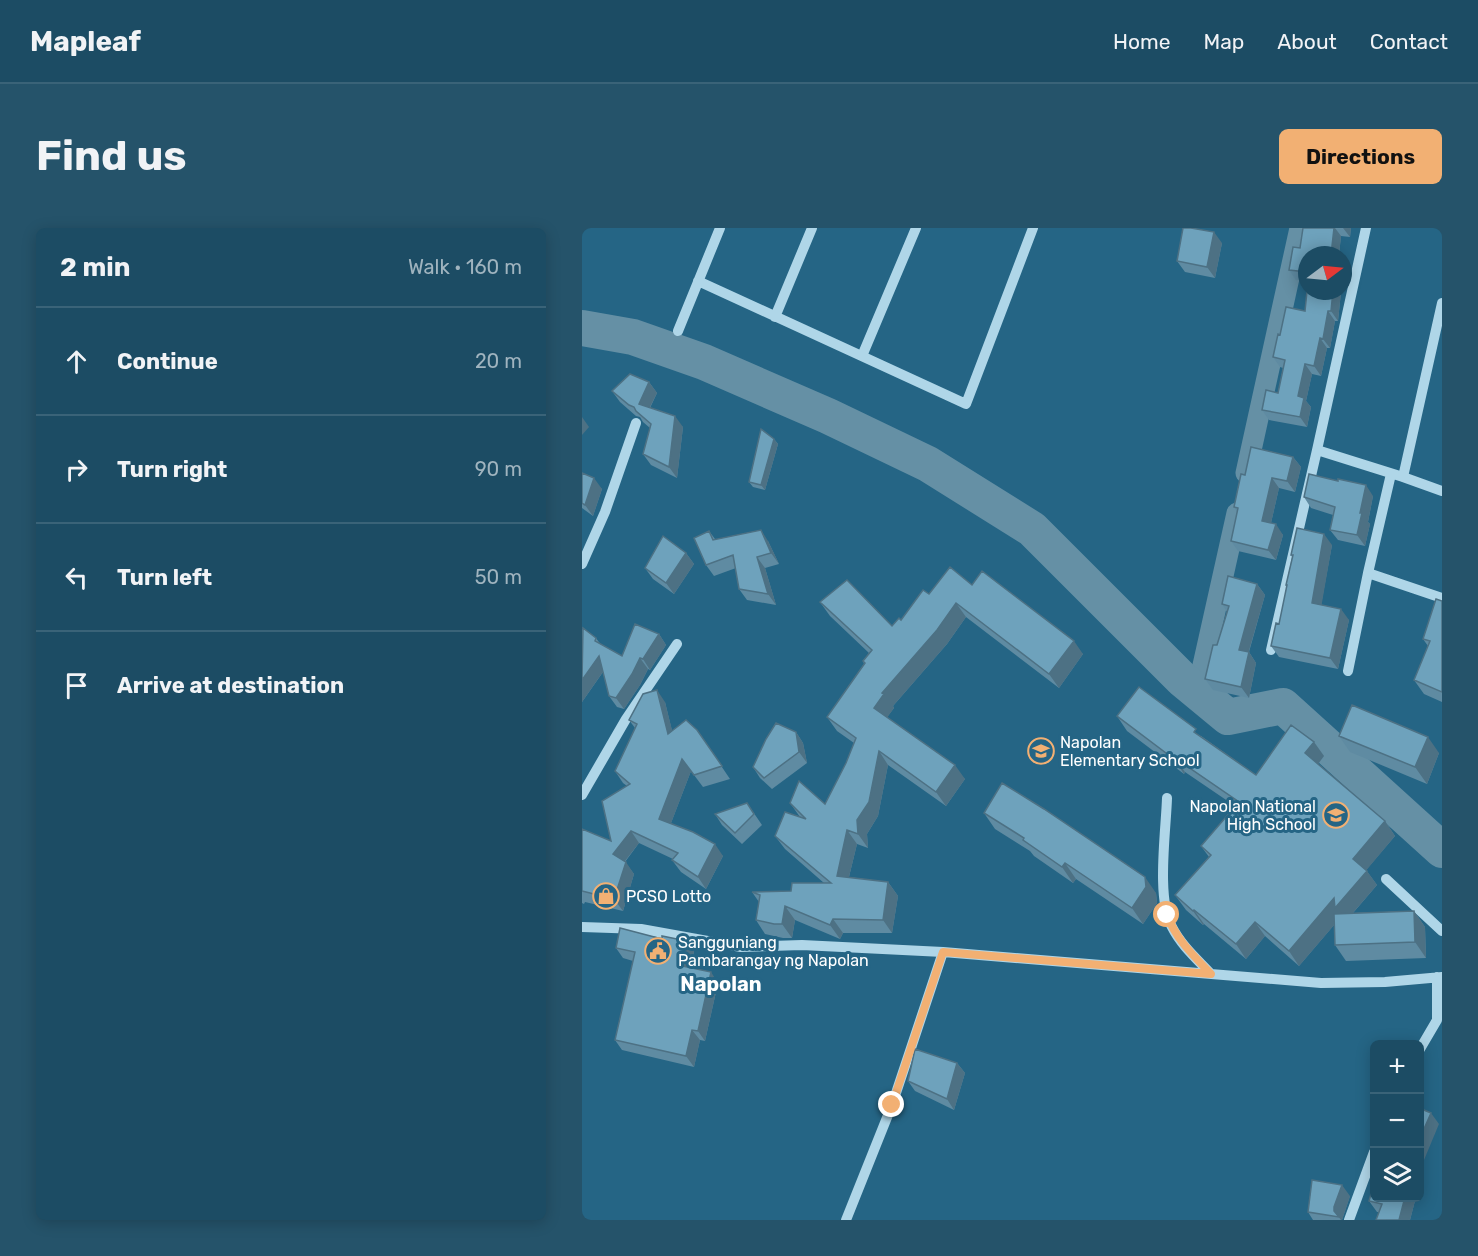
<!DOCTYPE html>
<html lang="en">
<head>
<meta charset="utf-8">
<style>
  body { margin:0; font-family:Rubik,sans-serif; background:#25536a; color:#f1f3f6 }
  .controls { position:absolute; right:18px; bottom:18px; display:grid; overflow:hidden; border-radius:9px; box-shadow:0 3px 15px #0003 }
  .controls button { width:54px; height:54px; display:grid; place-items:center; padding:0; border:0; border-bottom:2px solid #3a6378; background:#1c4c64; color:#f1f3f6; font:30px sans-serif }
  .compass { position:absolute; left:716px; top:18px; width:54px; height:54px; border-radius:50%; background:#1c4c64; box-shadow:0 3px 15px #0003; rotate:74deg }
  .stop { position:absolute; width:18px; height:18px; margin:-14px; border:4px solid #f2b073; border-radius:50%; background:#fff }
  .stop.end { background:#f2b073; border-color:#fff; box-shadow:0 2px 6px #0008 }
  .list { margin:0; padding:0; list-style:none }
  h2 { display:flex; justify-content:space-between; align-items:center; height:78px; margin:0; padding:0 24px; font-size:26px }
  h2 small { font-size:20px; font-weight:400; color:#a0b4bf }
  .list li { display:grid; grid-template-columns:39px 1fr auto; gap:18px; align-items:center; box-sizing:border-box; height:108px; padding:0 24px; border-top:2px solid #3a6378 }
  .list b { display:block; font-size:22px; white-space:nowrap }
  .list em { font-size:20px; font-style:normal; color:#a0b4bf }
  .icon { flex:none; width:33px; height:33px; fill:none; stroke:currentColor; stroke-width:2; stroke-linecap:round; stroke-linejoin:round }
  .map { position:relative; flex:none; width:860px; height:992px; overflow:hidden; border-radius:9px }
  header { display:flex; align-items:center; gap:36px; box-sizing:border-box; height:84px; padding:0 30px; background:#1c4c64; border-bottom:2px solid #3a6378 }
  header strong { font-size:28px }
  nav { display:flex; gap:33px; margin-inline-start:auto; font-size:21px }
  .intro { display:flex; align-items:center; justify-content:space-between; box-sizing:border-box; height:144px; padding:0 36px }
  h1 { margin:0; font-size:42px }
  .button { padding:15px 27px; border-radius:9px; background:#f2b073; color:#111; font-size:21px; font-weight:700 }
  main { display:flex; gap:36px; padding:0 36px }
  aside { flex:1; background:#1c4c64; border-radius:9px; box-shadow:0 3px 15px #0003 }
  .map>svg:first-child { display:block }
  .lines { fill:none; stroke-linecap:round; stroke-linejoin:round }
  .canal { stroke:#6590a5; stroke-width:21 }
  .river { stroke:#6590a5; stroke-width:36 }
  .minor { stroke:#afd6e8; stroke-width:10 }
  .wall { fill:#5f8ba2 }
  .shaded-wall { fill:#4d7184 }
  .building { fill:#6ea2bc; stroke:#4d7184; stroke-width:1.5 }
  .route { stroke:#f2b073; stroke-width:8 }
  .labels { text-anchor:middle; stroke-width:6; stroke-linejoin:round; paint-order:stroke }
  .poi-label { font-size:16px; fill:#fff; stroke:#256585; text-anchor:start }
  .quarter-label { font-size:20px; font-weight:bold; fill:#fff; stroke:#256585 }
</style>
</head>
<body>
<header>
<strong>Mapleaf</strong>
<nav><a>Home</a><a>Map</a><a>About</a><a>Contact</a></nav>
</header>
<div class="intro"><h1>Find us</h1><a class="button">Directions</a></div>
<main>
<aside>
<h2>2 min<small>Walk · 160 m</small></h2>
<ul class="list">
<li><svg class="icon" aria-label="ahead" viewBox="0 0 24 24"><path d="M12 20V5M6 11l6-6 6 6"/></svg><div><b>Continue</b></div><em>20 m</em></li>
<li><svg class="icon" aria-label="right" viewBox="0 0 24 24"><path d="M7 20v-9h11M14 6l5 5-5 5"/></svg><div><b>Turn right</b></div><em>90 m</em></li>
<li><svg class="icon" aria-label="left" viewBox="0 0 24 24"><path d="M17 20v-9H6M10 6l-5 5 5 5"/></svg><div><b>Turn left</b></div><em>50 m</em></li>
<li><svg class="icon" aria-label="arrive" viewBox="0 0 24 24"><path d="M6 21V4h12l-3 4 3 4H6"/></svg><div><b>Arrive at destination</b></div></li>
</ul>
</aside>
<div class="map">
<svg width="860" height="992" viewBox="0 0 860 992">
  <rect width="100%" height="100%" fill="#256585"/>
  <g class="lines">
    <path class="canal" d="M664 245 718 0
      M615 464 655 285"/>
    <path class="river" d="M0 100 51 109 122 134 246 188 346 236 450 301 600 451 646 489 701 478 860 622"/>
    <path class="minor" d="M116 53 384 176 451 0
      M193 89 230 0
      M96 103 138 0
      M280 128 334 0
      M735 222 821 249 860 263
      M821 249 860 75
      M0 336 23 284 54 195
      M786 345 860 370
      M689 422 735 222 784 0
      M766 443 786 345 809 246
      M0 567 44 491 95 416
      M585 570C584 603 574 671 590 699 599 717 615 731 629 746
      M804 651 860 703
      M0 699 59 701 159 719 220 717 361 724 739 755 803 754 860 749
      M838 821 855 792V749
      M264 992 310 877 361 724
      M767 992 792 924"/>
  </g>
  <path class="wall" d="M721 0H769L768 9 759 8 757 27H725V53L714 52 707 42 718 20Z
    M640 15 633 50 603 44 595 33Z
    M759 64 756 93H753L748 120H745L739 148 730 146 724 173 729 179 725 199 687 192 680 182 696 165 701 140 698 139 691 129 698 107 723 83Z
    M67 154 75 165 68 180 101 199 95 250 69 237 61 226 68 200 61 194 58 189 54 188 38 174 30 163Z
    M192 211 196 216 183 262 171 259 167 254Z
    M711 229 719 239 713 264 697 260 689 295 701 307 694 332 656 323 649 313 655 284 652 279 663 247Z
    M0 245 20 261 11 288 0 280Z
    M791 268 786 294 788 296 783 318 756 312 748 302 751 287 729 280 722 269Z
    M127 303 133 311 186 313 197 336 183 340 194 377 165 372 157 361 154 340 132 348 124 337Z
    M750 317 739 377 767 392 756 441 697 429 689 418 697 396 705 358 704 357 710 329 709 327Z
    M104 325 112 336 92 366 71 351 63 340Z
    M675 356 683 367 667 424 674 435 667 470 631 462 623 451 645 384 640 376Z
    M390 357 501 426 477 460 384 389 365 416 311 478 312 480 305 489 383 551 364 578 306 537 296 588 285 606 286 620 275 616 267 649 306 654 316 668 310 705H261L258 711 213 692 210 710H201L183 706 174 692 177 674 170 664 209 663 242 655 203 621 193 608 218 589 208 575 243 576 264 535 272 515 255 503 245 489 282 436 281 433 287 425 248 388 238 374 310 398 319 392 347 366Z
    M860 373V474L842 466 832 452 846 418 841 411Z
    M0 401 14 410 19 417 40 428 77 406 84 417 68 442 66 441 58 457 42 481 35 479 27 468 21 444 0 474Z
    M83 474 90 503 115 502 148 551 121 559 109 543 89 595 141 628 124 661 99 644 90 632 91 631 57 615 43 634 52 646 41 683 3 674 2 676 0 675V601L29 613 45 558 41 555 33 543 53 500 47 492Z
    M535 488 619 508 674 547 732 514 742 528 736 536 803 593 813 608 784 642 795 657 771 685 832 683 843 699 844 730 764 733 753 717 752 697 717 738 683 708 664 731 622 696 621 697 604 682 593 667 627 629 619 618 653 578 603 544 602 546 545 503Z
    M214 504 221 515 225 535 190 561 178 550 171 539Z
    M757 508 857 525 845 556 768 524Z
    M165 575 180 597 160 616 140 597 133 586Z
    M402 585 574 665 575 675 561 696 494 651 491 655 452 628 448 623 413 601Z
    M34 720 112 723 109 740 136 755 123 813 118 812 112 839 40 822 33 812 51 733 41 730Z
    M375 835 383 845 372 882 333 863 326 853Z
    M768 968 760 992H731L726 984Z
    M834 969 828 992H794L797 984H795L787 973Z"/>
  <path class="shaded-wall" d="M752 0H753L759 8 757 27H749Z
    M761 0H769L768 9Z
    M632 4 640 15 633 50 625 39Z
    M751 63H759V64L756 93 749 83Z
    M746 83 753 93 748 120 741 111Z
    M738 110 745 120 739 148 732 138Z
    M723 136 730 146 724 173 729 179 725 199 718 189 716 168Z
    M67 154 75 165 64 187 57 176Z
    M93 188 101 199 95 250 87 239Z
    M0 189 7 199 0 207Z
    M192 211 196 216 183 262 179 257Z
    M711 229 719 239 713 264 705 253Z
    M12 250 20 261 11 288 3 277Z
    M690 250 697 260 687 304 680 293Z
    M784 257 791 268 786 294 788 296 783 318 775 307 778 285Z
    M694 296 701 307 694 332 686 322Z
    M179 302 186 313 197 336 189 325Z
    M742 306 750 317 738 386 730 375Z
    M104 325 112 336 92 366 84 355Z
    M175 329 183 340 194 377 186 366Z
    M675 356 683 367 664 433 657 422Z
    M374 375 384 389 365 416 311 478 312 480 302 494 292 480 300 465Z
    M759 381 767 392 756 441 748 430Z
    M77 406 84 417 68 442 61 431Z
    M492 413 501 426 477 460 467 446Z
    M667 424 674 435 667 470 659 459Z
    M17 428 25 438 0 474V452Z
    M58 430 66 441 58 457 42 481 34 470Z
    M75 462 83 474 94 518 86 506Z
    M214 504 221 515 225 535 217 524Z
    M846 509 857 525 845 556 833 539Z
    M732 514 742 528 733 540 723 525Z
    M297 523 306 537 296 588 285 606 286 620 276 606 275 592Z
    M593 530 603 544 602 546 592 531Z
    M100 531 109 543 86 603 77 591Z
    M373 537 383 551 364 578 354 564Z
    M803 593 813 608 782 645 771 631Z
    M265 602 275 616 264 661 255 648Z
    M49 603 57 615 39 638 31 626Z
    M133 616 141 628 124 661 116 649Z
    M44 634 52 646 41 683 32 671Z
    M483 635 494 651 491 655 480 639Z
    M785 643 795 657 763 694 759 689 717 738 707 723 752 670Z
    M563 649 574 665 575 675 561 696 550 680Z
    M306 654 316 668 310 705 301 692Z
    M203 678 213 692 210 710 200 696Z
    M612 682 622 696 621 697 611 683Z
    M832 683 843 699 844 730 833 714Z
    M251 691 261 705 258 711 248 697Z
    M673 694 683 708 664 731 654 716Z
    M105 713 112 723 107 748 100 738Z
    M129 744 136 755 123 813 116 803Z
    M110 802 118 812 112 839 104 828Z
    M375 835 383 845 372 882 365 871Z
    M849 885 857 896 842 932 837 926V912Z
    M760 957 768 968 760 992H759L752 983V979Z
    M823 969H834L828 992H817Z"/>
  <path class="building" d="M601 0H609L632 4 625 39 595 33Z
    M721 0H752L749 27H725V44L707 42 711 19 718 20Z
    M725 63H751L749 83H746L741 111 738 110 732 138 723 136 716 168 722 170 718 189 680 182 684 162 696 165 703 132 691 129 696 106 698 107 704 79 723 83Z
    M48 146 67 154 57 176 93 188 87 239 61 226 69 196 54 183 52 179 47 177 30 163Z
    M179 201 192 211 179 257 167 254Z
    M669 219 711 229 705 253 690 250 680 293 694 296 686 322 649 313 656 280 652 279 659 246 663 247Z
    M0 245 12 250 3 277 0 275Z
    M727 246 756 253V251L784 257 778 285H780L775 307 748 302 753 279 722 269Z
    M715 300 742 306 730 375 759 381 748 430 689 418 694 395 697 396 705 357H704L711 327H709Z
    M179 302 189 325 175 329 186 366 157 361 151 327 124 337 112 310 127 303 131 312Z
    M81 308 104 325 84 355 63 340Z
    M368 339 390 357 400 343 492 413 467 446 374 375 355 402 300 465 302 466 292 480 373 537 354 564 297 523 287 574 275 592 276 606 265 602 255 648 306 654 301 692 251 691 248 697 203 678 200 696H192L174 692 178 667 170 664 209 663 210 655H249L193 608 203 584 224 591 208 575 217 553 243 576 264 535 274 510 245 489 283 435 281 433 290 422 238 374 265 352 310 398 317 390 319 392 341 362 347 366Z
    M646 348 675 356 657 422 667 424 659 459 623 451 631 417H635L647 378 640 376Z
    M854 371 860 373V464L832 452 848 413 841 411Z
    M53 396 77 406 61 431 58 430 50 446 34 470 27 468 17 428 0 452 1 400 14 410 13 413 40 428Z
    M557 459 614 501 612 504 674 547 709 497 732 514 723 525 803 593 771 631 785 643 753 680 752 670 707 723 673 694 654 716 612 682 611 683 593 667 629 627 619 618 657 574 593 530 592 531 535 488Z
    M75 462 86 506 104 492 115 502 140 538 112 547 100 531 77 591 111 604 133 616 116 649 90 632 96 625 49 603 31 626 44 634 32 671 0 663V601L29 613 20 573 48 556 33 543 55 496 47 492 61 466Z
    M770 477 846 509 833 539 757 508Z
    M194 495 214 504 217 524 182 550 171 539 184 511Z
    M420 555 462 581 563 649 564 659 550 680 483 635 480 639 441 612 442 610 402 585Z
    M165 575 172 586 153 605 133 586Z
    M832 683 833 714 753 717 752 686Z
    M38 700 80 711V708L105 713 100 738 129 744 116 803 110 802 104 828 33 812 53 724 34 720Z
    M333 821 375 835 365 871 326 853Z
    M837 880 849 885 837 912Z
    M730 952 760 957 752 979V983L757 989 726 984Z
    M792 956V969H823L817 992H794L800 976 787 973Z"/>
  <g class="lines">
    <path class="route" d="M310 877 361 724 629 746C611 727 594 711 585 687"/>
  </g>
  <defs>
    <g id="school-ring" transform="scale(1.35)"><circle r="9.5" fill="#256585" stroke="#f2b073" stroke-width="1.5"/><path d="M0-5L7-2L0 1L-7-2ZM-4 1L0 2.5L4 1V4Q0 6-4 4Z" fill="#f2b073"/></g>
    <g id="shop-ring" transform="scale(1.35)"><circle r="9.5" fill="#256585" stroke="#f2b073" stroke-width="1.5"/><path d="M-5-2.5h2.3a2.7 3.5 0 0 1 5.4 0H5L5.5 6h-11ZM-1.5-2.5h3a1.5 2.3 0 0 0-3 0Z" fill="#f2b073"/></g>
    <g id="civic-ring" transform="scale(1.35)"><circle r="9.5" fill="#256585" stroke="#f2b073" stroke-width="1.5"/><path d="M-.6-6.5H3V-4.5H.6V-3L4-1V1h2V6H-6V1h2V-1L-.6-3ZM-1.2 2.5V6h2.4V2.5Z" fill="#f2b073"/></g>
  </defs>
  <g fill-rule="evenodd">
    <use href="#school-ring" x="459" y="523"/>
    <use href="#school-ring" x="754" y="587"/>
    <use href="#shop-ring" x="24" y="668"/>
    <use href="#civic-ring" x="76" y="723"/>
  </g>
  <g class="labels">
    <g class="poi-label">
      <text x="478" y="520">Napolan<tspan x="478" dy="18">Elementary School</tspan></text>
      <text x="734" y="584" text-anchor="end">Napolan National<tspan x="734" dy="18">High School</tspan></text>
      <text x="44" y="674">PCSO Lotto</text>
      <text x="96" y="720">Sangguniang<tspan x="96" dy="18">Pambarangay ng Napolan</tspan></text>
    </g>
    <g class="quarter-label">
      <text x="139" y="763">Napolan</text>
    </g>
  </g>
</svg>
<div class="controls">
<button>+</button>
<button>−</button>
<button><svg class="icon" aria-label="layers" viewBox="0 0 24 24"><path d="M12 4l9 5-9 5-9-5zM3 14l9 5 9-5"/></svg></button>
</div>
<svg class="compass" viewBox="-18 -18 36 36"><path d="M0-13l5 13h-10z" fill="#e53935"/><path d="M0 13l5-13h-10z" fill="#a0b4bf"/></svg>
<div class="stop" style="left:585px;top:687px"></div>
<div class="stop end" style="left:310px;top:877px"></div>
</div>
</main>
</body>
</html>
